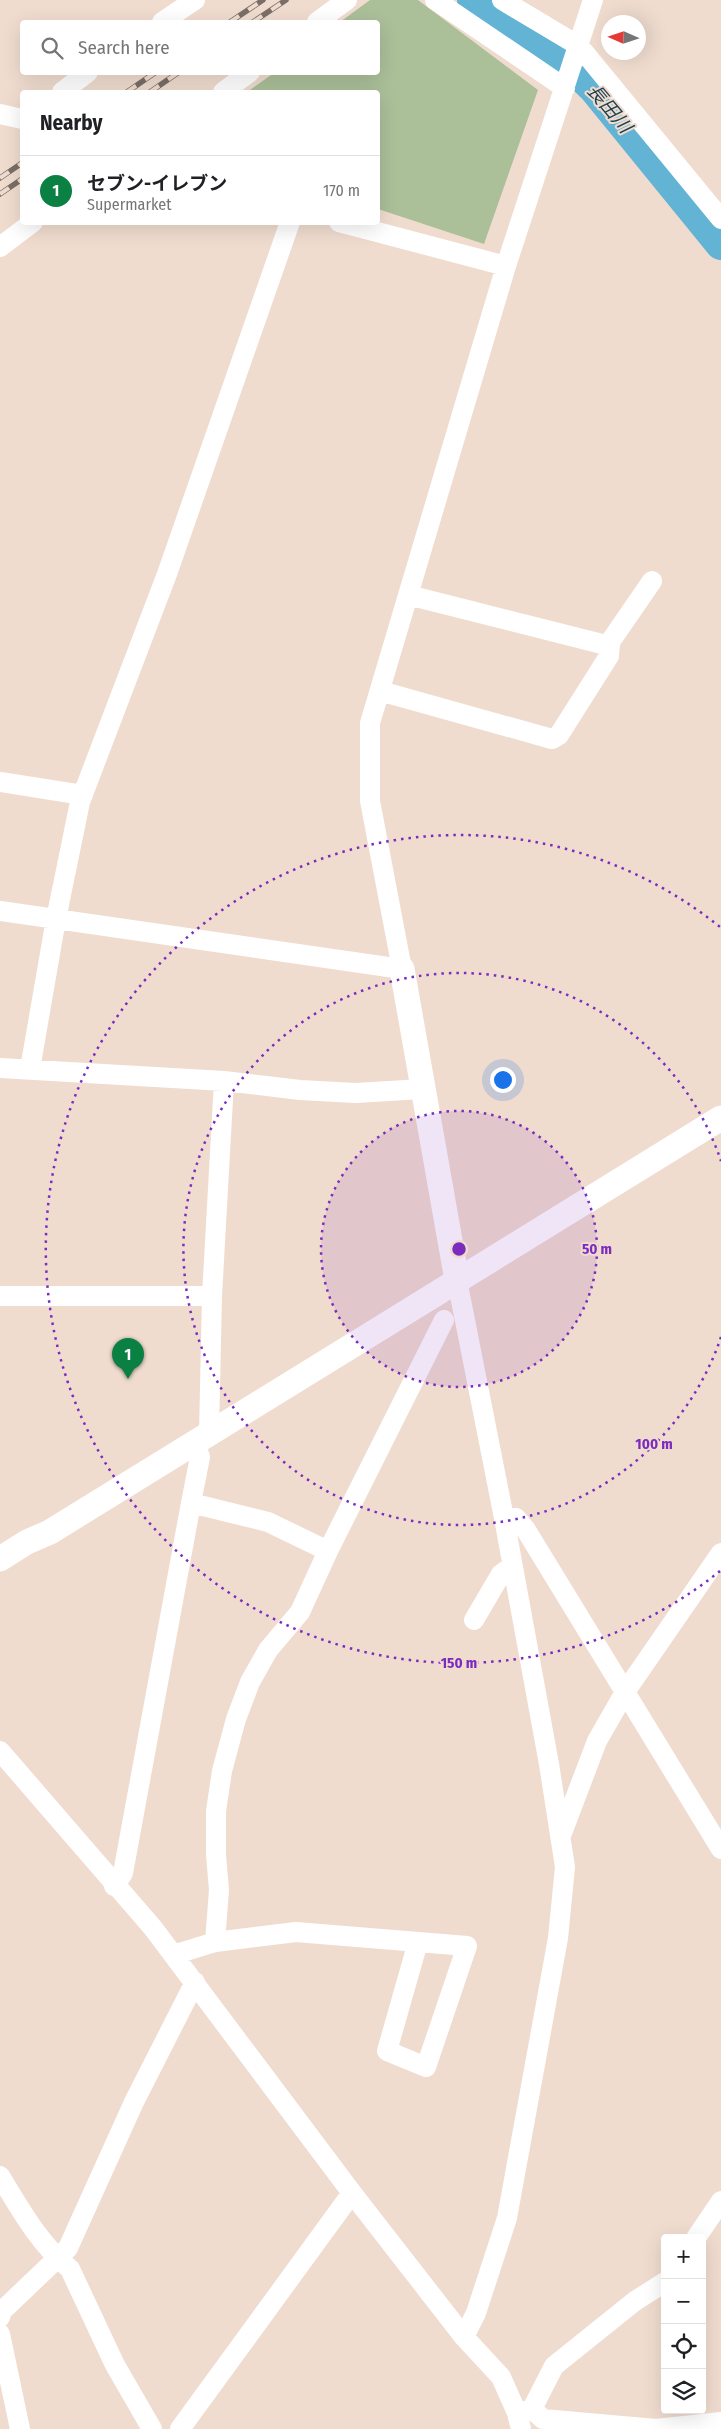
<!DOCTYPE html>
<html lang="en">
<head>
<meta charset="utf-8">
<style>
  body { margin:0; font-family:"Fira Sans Condensed","Noto Sans JP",sans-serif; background:#f2f2f2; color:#202124 }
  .controls { position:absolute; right:15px; bottom:15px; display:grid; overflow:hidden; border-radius:5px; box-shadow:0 5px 20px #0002 }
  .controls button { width:45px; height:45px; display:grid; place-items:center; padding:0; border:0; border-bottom:1px solid #e0e0e0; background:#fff; color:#202124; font:25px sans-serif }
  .compass { position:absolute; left:601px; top:15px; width:45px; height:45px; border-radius:50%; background:#fff; box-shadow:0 5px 20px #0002; rotate:273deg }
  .you { position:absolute; left:502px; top:1079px; width:18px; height:18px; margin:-12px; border:4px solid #fff; border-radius:50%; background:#1a73e8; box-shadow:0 0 0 8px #1a73e833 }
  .badge { display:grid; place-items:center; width:32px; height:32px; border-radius:50%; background:#0b8043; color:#fff; font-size:16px; font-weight:700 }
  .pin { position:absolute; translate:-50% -41px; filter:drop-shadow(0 1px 2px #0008) }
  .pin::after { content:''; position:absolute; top:26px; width:18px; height:15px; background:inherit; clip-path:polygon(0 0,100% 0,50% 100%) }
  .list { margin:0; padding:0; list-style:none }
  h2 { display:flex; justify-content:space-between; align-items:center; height:65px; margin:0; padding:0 20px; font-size:21px }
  h2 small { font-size:16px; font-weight:400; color:#757577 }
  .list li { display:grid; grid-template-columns:32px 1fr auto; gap:15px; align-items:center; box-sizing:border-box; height:70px; padding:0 20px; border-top:1px solid #e0e0e0 }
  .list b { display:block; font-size:19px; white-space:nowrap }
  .list p { margin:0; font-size:16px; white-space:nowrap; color:#757577 }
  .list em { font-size:16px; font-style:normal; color:#757577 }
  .icon { flex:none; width:28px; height:28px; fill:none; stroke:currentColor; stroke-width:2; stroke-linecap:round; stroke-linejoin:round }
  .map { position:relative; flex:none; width:721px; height:2429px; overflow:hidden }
  .search { position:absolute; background:#fff; box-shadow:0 5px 20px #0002; left:20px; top:20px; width:360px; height:55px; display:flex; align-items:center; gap:12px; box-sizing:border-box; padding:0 18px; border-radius:5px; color:#757577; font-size:19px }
  .panel { position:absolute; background:#fff; box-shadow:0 5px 20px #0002; left:20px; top:90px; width:360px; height:135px; border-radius:5px }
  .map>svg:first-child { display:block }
  .green { fill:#abbf99 }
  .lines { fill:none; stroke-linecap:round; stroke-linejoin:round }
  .river { stroke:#62b3d4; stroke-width:32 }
  .minor { stroke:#fff; stroke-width:20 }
  .tertiary { stroke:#fff; stroke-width:25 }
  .rail-casing { stroke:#7a6e66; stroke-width:5.5 }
  .rail { stroke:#f0dccf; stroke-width:4; stroke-dasharray:11; stroke-linecap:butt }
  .ring { fill:none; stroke:#7b2cbf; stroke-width:2.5; stroke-dasharray:2.5 5 }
  .labels { text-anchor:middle; stroke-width:4; stroke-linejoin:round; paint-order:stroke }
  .water-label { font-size:19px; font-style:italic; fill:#1a3f4e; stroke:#f0dccf }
  .centre { fill:#7b2cbf; stroke:#f0dccf; stroke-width:2.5 }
  .ring-label { font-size:15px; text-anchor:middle; font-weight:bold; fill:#7b2cbf; stroke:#f0dccf; stroke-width:4; stroke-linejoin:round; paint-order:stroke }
</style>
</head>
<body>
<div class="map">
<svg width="721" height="2429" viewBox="0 0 721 2429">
  <rect width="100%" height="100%" fill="#f0dccf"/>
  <path class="green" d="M370 0H418L538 90 484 244 378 209V92H247L274 73 378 72V22H340Z"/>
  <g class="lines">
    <path class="river" d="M473 0 555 50 594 88 721 244"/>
    <path class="minor" d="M435 0 565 88
      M502 0 579 46 721 219
      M162 22 195 0
      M317 22 347 0
      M62 92 88 72
      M223 92 250 72
      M0 114 22 119
      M339 222 506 266
      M0 247 33 222
      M408 595 610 646
      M380 691 552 739 559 735 609 656 610 642 652 581
      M0 782 83 795
      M0 911 402 969 370 801V723L506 266 593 0
      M0 1068 224 1081 300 1090 356 1093 422 1089
      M30 1069 56 919 80 802 167 574 290 222
      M457 1280 504 1518 549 1764 565 1867 558 1938 507 2218 476 2313 464 2337
      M0 1296H212
      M209 1433 212 1296 224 1081
      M191 1503 268 1522 328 1551
      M504 1518H516L526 1530 721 1849
      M474 1620 501 1574 512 1566
      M0 1751 153 1928 352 2193 464 2337 501 2377 517 2413 521 2429
      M562 1833 597 1741 625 1692 721 1553
      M114 1886 123 1873 191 1503 200 1457 195 1443
      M215 1942 219 1890 216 1855V1811L222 1771 236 1719 250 1682 268 1650 300 1612 328 1551 444 1320
      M173 1955 215 1942 296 1932 467 1946 426 2067 387 2051 418 1942
      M0 2176C20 2209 40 2245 70 2269L115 2365 152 2429
      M696 2238 721 2201
      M0 2317 2 2311 68 2248 134 2102 195 1982
      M0 2334 20 2429
      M532 2409 554 2366 635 2301 665 2282
      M517 2413 532 2409 543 2419 656 2429 721 2422
      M180 2429 352 2193"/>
    <path class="tertiary" d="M402 969 457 1280
      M0 1559 27 1542 50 1532 721 1118"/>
    <g class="rail-casing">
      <path id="rail" d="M230 22 263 0
        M253 22 286 0
        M127 92 156 72
        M150 92 179 72
        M0 178 22 163
        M0 194 22 179"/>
    </g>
    <use href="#rail" class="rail"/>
  </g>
  <circle cx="459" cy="1249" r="138" fill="#7b2cbf" fill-opacity=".12"/>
  <g class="ring">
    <circle cx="459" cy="1249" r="138"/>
    <path d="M721 1337A276 276 0 1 1 721 1161"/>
    <path d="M720 1571A414 414 0 1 1 720 927"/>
  </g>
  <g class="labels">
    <g class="water-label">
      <text transform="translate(610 108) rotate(50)" y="7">長田川</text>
    </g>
  </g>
  <circle cx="459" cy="1249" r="8" class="centre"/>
  <g class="ring-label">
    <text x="597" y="1254">50 m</text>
    <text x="654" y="1449">100 m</text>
    <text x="459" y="1668">150 m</text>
  </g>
</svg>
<div class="controls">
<button>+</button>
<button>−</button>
<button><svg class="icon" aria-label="locate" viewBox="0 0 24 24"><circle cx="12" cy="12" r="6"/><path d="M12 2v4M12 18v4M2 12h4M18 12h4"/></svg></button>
<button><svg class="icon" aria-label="layers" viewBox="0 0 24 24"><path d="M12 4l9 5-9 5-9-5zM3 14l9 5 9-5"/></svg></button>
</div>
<svg class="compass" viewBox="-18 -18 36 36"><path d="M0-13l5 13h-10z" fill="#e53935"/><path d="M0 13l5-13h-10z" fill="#757577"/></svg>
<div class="you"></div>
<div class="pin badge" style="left:128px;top:1379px">1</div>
<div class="search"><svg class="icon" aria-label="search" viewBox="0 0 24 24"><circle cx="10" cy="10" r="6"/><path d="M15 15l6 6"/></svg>Search here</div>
<section class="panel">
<h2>Nearby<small></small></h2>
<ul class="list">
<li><span class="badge">1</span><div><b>セブン-イレブン</b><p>Supermarket</p></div><em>170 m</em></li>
</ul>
</section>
</div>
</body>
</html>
